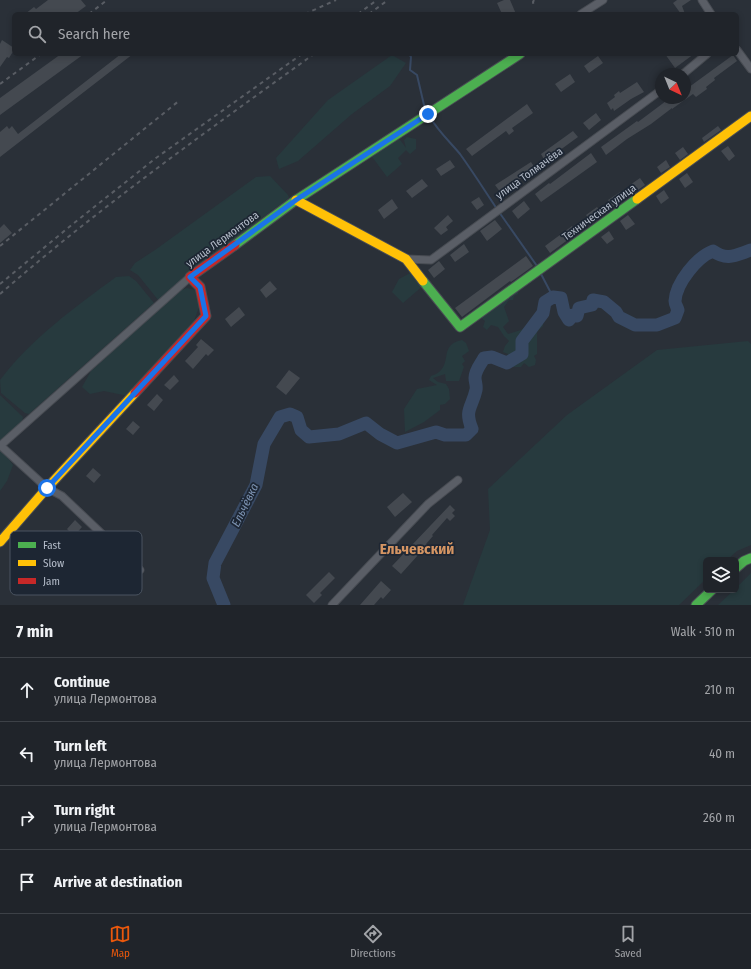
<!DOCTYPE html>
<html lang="en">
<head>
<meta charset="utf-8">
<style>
  body { margin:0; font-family:"Fira Sans Condensed",sans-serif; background:#2d3036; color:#f1f3f6 }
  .controls { position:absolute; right:12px; bottom:12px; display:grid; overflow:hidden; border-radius:6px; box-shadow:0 2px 6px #0003 }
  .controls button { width:36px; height:36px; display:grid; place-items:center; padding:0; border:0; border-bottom:1px solid #3d4147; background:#20242a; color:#f1f3f6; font:20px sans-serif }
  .compass { position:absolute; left:655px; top:68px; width:36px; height:36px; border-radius:50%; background:#20242a; box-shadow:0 2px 6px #0003; rotate:137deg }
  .stop { position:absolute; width:12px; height:12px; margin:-9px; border:3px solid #1a73e8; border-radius:50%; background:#fff }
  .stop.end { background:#1a73e8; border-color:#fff; box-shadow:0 1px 4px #0008 }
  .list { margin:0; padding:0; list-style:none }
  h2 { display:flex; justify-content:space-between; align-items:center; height:52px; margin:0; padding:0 16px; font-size:17px }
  h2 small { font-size:13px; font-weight:400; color:#a2a4a8 }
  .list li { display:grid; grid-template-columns:26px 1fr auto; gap:12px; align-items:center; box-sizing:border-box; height:64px; padding:0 16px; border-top:1px solid #3d4147 }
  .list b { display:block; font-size:15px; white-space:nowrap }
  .list p { margin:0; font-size:13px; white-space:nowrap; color:#a2a4a8 }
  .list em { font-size:13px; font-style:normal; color:#a2a4a8 }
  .icon { flex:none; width:22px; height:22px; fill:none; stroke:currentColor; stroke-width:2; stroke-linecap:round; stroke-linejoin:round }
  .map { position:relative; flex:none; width:751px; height:605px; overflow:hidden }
  .search { position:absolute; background:#20242a; box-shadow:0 2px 6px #0003; left:12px; right:12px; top:12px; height:44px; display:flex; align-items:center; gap:10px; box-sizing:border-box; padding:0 14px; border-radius:6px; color:#a2a4a8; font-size:15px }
  .sheet { height:308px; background:#20242a }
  nav { display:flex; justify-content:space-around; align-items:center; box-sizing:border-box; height:56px; border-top:1px solid #3d4147; background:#20242a; font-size:11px; color:#a2a4a8 }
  nav a { display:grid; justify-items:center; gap:2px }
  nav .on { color:#ea580c }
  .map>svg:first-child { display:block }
  .green { fill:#273a3e }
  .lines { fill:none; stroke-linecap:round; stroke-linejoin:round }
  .stream { stroke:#384963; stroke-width:2 }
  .river { stroke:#384963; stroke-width:13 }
  .building { fill:#444950 }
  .street-casing { stroke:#484c53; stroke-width:9 }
  .fast-casing { stroke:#484c53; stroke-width:11 }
  .slow-casing { stroke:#484c53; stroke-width:11 }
  .jam-casing { stroke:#484c53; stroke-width:11 }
  .street { stroke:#5a5e66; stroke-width:7 }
  .fast { stroke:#4caf50; stroke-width:9 }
  .slow { stroke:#ffc107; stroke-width:9 }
  .jam { stroke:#c62828; stroke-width:9 }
  .rail { stroke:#595d64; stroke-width:2; stroke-dasharray:4 4; stroke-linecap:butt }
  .route { stroke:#1a73e8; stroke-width:5 }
  .labels { text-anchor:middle; stroke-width:3.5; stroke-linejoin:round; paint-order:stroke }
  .street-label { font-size:11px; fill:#b4bcc9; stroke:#1d2633 }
  .water-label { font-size:12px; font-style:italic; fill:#7c92b1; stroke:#1d2633 }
  .district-label { font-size:15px; font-weight:bold; fill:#d59563; stroke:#1d2633 }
  .key { fill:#1d2633; stroke:#4a5360; stroke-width:1 }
  .key-label { font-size:11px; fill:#b4bcc9 }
</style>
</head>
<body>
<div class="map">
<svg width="751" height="605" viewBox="0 0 751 605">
  <rect width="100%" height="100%" fill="#2a3038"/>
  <path class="green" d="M392 55 406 63 390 86 352 114 298 161 279 169 276 158 328 100Z
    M398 137 406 148 404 140 407 137 416 139V149L410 154 406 150 398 158 402 164 387 177 370 154Z
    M270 176 288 195 289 198 207 259 159 301 138 275 130 270 135 263 155 250 256 177Z
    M414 271 424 285 403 303 392 292 399 279Z
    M129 276 136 281 154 303 29 414 25 413 1 393 0 380C31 339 75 307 116 277Z
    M187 288 195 290 199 307 194 321 128 396 104 391 90 394 82 387 91 371 178 291Z
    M518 290V294L514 296 513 300H509L504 307 509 321 503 327 508 334 521 330 533 321 537 323V327L540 323 543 324V326L537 332V354L534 356 536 360 535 365 529 367 524 363 521 367H510L505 365 504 359 508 354 503 352 505 346 509 341 504 336 498 327 491 325 487 330 483 327 485 321 480 317Z
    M462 340 466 343 469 351 462 356 465 361 462 364 464 367 459 381H446L445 374 433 378 438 382 446 384 449 389 450 399 445 404 440 405V410L424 422 405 432 404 409 417 389 437 385 429 380 431 376C433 375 437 374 439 372 452 361 439 345 462 340Z
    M748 341 751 344V545L737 551 727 560H706V579L679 605H463L490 530 488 489 567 415 657 350Z
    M0 395 23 417 22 422 0 441Z
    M2 450 13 465 7 481 0 491V451Z
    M751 573V605H718L734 590H736V588Z"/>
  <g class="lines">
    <path class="stream" d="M409 54 411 57 410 70 417 75 424 105 427 112
      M430 117C438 131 450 142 460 154 473 172 485 191 497 209
      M499 212 537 266
      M540 272 553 297"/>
    <path class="river" d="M224 605 213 578 215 563 256 485 264 444 280 417 290 414 297 417 301 430 309 437 339 434 366 423 380 434 397 443 436 432 445 435H466L472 429C464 409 472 408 476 390 477 386 475 382 475 378 475 370 481 364 484 358L492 357 507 363 522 354V341L543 313 545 302 553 297 561 298 564 312 569 320 573 315 577 316 579 308 592 305 593 300 604 302 616 312 619 317 635 325H657L675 318 678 310C677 307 675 304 675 301 676 283 697 257 713 251 727 261 736 255 751 250"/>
  </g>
  <path class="building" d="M48 0H81L86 6 75 14H25L34 7 36 9Z
    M504 0H510L516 14H502L497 3Z
    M677 0H691L682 6 685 14H681L673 3Z
    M2 40 14 48V50L9 58 7 57 0 67V44Z
    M61 54H84L0 115V98Z
    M121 54H133L0 157V132L7 126 9 129 12 126 18 134Z
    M665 54H694L675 68Z
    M733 55 737 61 714 78 715 80 706 87 707 89 696 97 693 94 672 109V108L651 124 627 139 606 155 601 147 637 121 638 122 670 98H685V90Z
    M598 56 603 63 589 73 584 66Z
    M570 74 575 82 561 92 555 84Z
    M637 82 644 92 631 99 614 111 613 108 611 110 607 103 615 97 614 95 619 91 620 93Z
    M527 104 533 113 512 128 514 131 509 135 506 131 472 156 466 149Z
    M596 113 601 120 589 130 583 123Z
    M718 126 721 130 704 142 702 138Z
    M573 131 578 137 545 161 541 154Z
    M728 146 735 156 729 161 721 151Z
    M683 147 688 154 680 160 675 153Z
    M591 153 597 162 541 202 535 194 549 183 550 184Z
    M450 160 455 167 441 176 436 169Z
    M666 160 670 167 661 173 657 167Z
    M531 162 535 168 501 193 495 185Z
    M687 173 693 182 685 188 679 179Z
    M640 178 645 185 635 192 630 185Z
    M422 179 428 186 412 198 406 191Z
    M664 190 669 198 661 204 656 196Z
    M620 192 624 198 612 207 608 200Z
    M479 197 484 205 477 210 471 202Z
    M392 199 398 208 384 219 378 210Z
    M524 201 530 209 518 219 512 211Z
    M597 207 603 215 592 223 586 215Z
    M448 215 453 221 446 227 448 230 441 235 434 228Z
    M628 215 635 224 626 230 620 221Z
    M495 220 502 229 487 241 480 231Z
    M4 224 12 233 0 243V228Z
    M572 226 577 233 550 253 545 246Z
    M609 231 614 239 607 244 601 237Z
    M464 244 469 252 455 262 450 255Z
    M526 256 533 266 511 282 510 281 462 317 455 308Z
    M439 261 445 269 434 278 428 270Z
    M270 281 277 289 266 298 260 290Z
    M239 307 245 315 231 327 225 319Z
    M201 339 214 350 208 356 206 354 193 369 185 361 198 347 196 345Z
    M289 370 300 378 286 395 276 387Z
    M174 375 179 381 170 390 164 385Z
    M157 394 163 400 154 411 147 405Z
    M133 421 140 427 133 435 126 429Z
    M93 468 101 475 94 483 86 476Z
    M403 493 412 502 395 517 387 507Z
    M450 505 455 510 452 513 455 516 450 521 447 518 432 535 433 536 426 544 428 546 420 555 419 554 401 574 392 566Z
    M75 520 82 527 74 536 67 529Z
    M329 572 335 578 320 593 322 595 314 603 306 595Z
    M381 581 391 590 383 599 381 597 374 605H360Z"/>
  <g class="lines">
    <g class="street-casing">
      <path id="street" d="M702 0 711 14
        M581 14 603 0
        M737 50 751 69
        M683 74 707 54
        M406 259 431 260 661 90
        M0 446 190 277
        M1 446 47 488 62 496 140 570
        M332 605 428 504 458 480"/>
    </g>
    <g class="fast-casing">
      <path id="fast" d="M235 245 296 200 520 54
        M423 281 460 327 637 199
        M736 568 744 561 751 558
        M696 605 712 590"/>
    </g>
    <g class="slow-casing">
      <path id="slow" d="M637 199 751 116
        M296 200 406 259 423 281
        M0 542 47 488 135 393"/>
    </g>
    <g class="jam-casing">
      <path id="jam" d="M135 393 206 316 200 287 190 277 235 245"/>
    </g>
    <use href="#street" class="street"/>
    <use href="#fast" class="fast"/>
    <use href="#slow" class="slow"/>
    <use href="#jam" class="jam"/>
    <path class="rail" d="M534 0 533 2 534 7
      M89 14 107 0
      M305 14 336 0
      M358 14 377 0
      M369 14 388 0
      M0 84 41 54
      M0 246 180 100
      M0 284 74 223 156 158 302 54
      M0 294C100 207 207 131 314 54"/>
  </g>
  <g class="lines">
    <path class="route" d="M47 488 206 316 200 287 190 277 296 200 428 114"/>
  </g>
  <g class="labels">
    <g class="street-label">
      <text transform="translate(529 173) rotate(-36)" y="4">улица Толмачёва</text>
      <text transform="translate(599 212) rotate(-36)" y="4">Техническая улица</text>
      <text transform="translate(222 239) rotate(-36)" y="4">улица Лермонтова</text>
    </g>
    <g class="water-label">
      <text transform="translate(245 505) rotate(-64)" y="4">Ельчёвка</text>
    </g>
    <g class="district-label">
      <text x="417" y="554">Ельчевский</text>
    </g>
  </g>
  <rect x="10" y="531" width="132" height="64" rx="6" class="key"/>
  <rect x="18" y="542" width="18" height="6" fill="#4caf50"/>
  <rect x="18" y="560" width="18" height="6" fill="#ffc107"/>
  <rect x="18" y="578" width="18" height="6" fill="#c62828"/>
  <g class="key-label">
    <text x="43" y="549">Fast</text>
    <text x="43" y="567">Slow</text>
    <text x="43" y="585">Jam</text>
  </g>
</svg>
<div class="controls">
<button><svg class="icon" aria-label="layers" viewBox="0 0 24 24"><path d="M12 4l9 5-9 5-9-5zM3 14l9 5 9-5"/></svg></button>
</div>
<svg class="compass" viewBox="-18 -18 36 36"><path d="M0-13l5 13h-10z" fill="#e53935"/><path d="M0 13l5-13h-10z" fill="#a2a4a8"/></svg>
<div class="stop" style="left:47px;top:488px"></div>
<div class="stop end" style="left:428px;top:114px"></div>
<div class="search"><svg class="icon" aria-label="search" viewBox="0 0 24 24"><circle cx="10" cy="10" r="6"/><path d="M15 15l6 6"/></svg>Search here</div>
</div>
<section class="sheet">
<h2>7 min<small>Walk · 510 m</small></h2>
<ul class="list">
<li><svg class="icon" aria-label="ahead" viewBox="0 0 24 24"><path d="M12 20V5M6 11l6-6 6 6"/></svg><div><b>Continue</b><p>улица Лермонтова</p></div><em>210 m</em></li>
<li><svg class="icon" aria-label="left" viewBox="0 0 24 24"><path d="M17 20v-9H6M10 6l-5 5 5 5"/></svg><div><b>Turn left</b><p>улица Лермонтова</p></div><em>40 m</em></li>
<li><svg class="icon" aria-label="right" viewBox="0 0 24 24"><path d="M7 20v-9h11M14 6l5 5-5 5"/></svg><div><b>Turn right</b><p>улица Лермонтова</p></div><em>260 m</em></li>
<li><svg class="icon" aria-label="arrive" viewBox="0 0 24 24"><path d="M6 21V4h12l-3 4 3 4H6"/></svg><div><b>Arrive at destination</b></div></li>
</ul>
</section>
<nav>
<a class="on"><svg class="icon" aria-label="map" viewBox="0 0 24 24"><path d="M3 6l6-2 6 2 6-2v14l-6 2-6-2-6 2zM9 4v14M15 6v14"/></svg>Map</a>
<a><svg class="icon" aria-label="directions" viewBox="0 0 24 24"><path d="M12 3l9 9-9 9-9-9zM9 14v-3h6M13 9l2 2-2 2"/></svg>Directions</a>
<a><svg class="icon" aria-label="saved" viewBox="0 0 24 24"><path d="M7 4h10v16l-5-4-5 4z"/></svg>Saved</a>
</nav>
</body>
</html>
